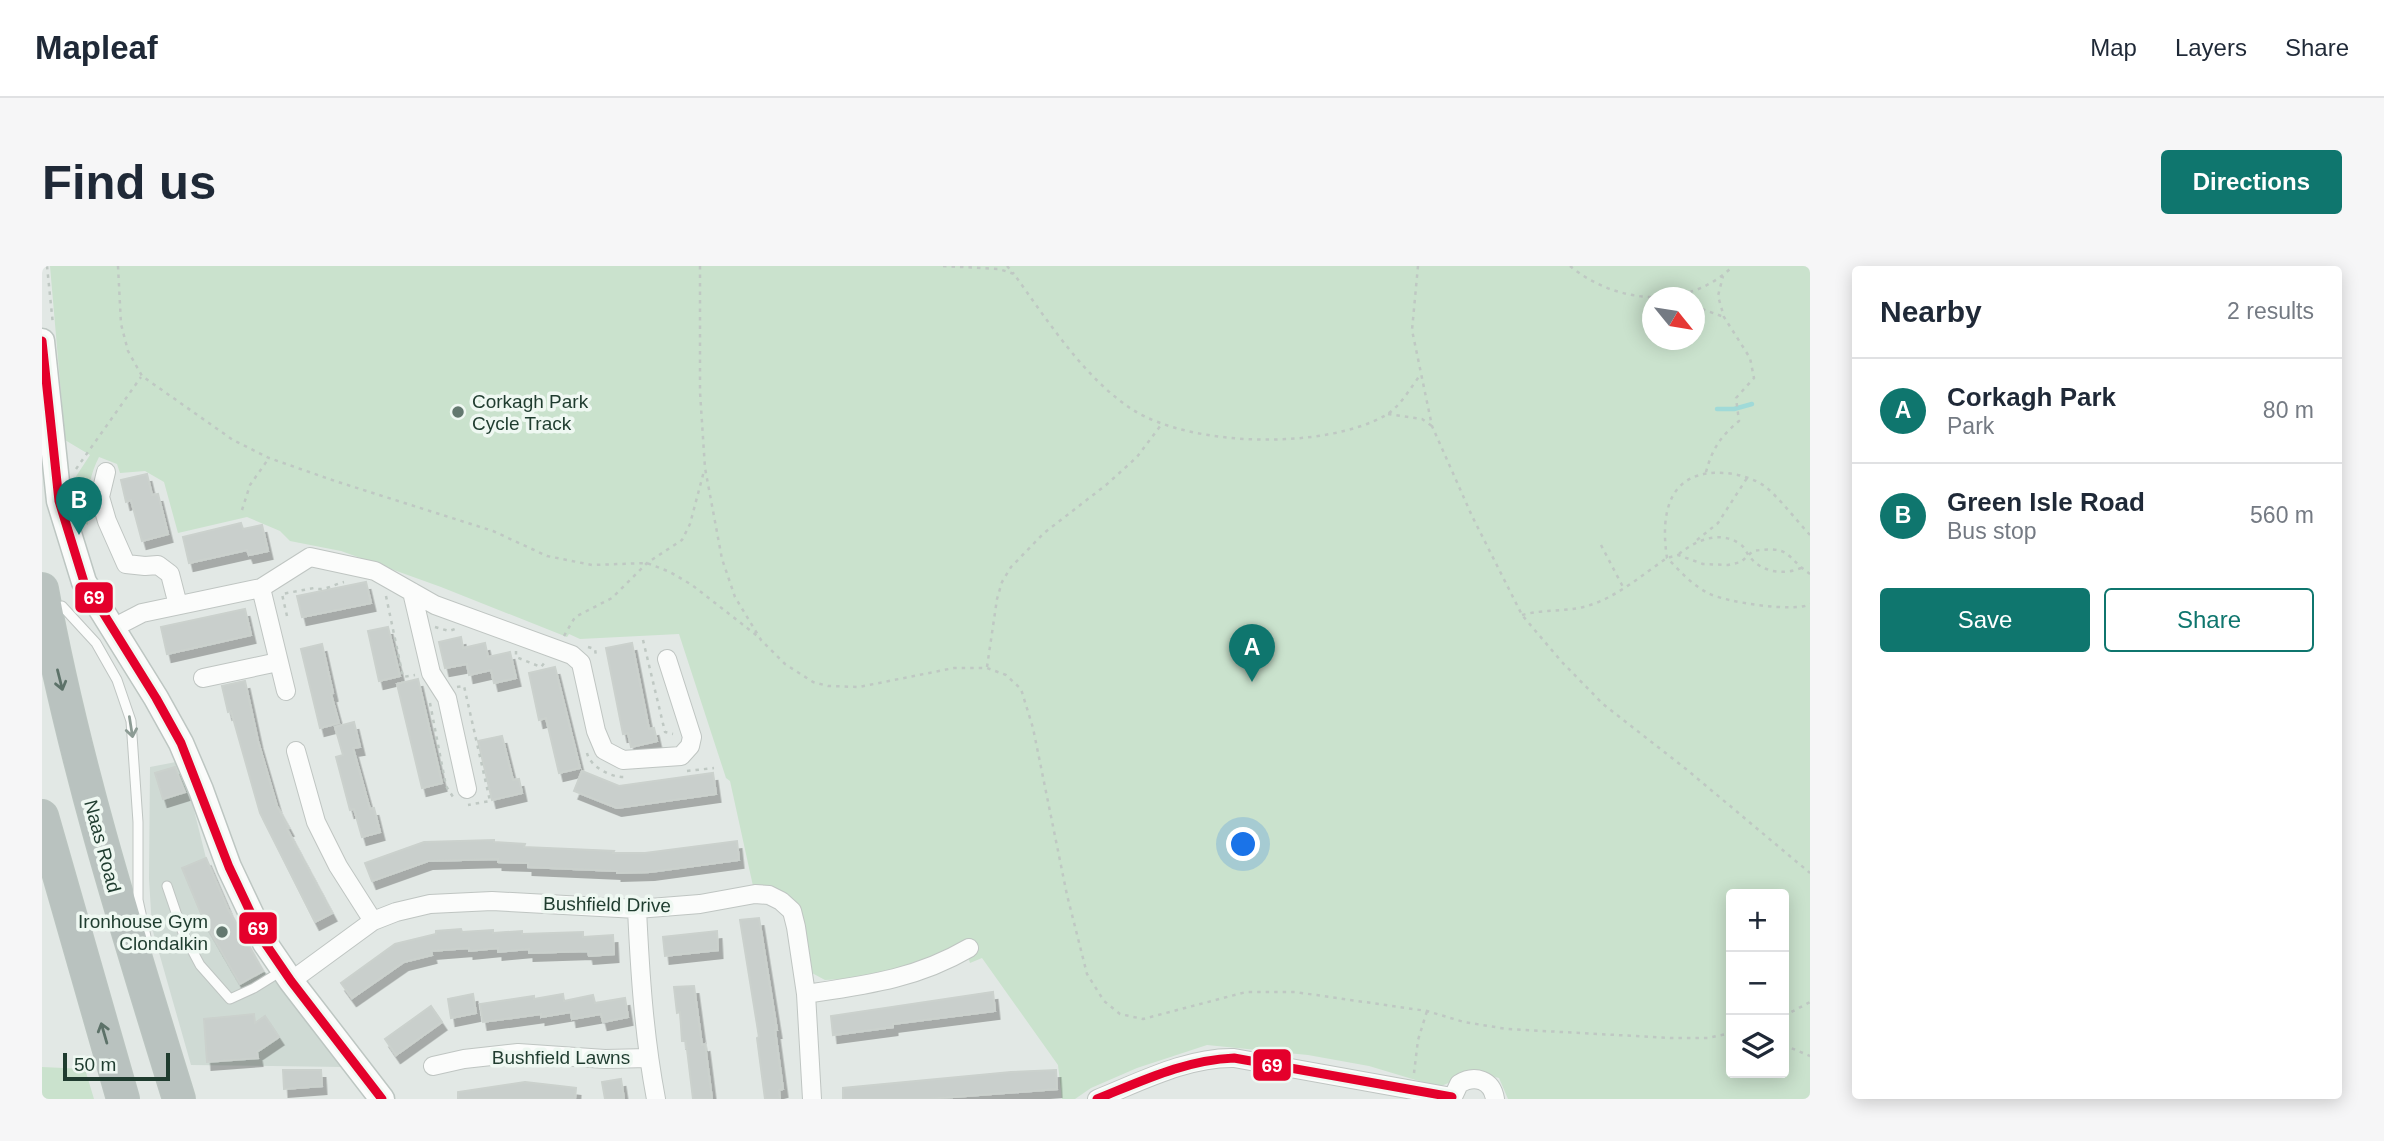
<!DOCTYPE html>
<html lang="en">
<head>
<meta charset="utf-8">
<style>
  body { margin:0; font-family:Arial,sans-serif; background:#f6f6f7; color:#1f2937 }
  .controls { position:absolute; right:21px; bottom:21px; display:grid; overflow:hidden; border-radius:7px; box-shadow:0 4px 18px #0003 }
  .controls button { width:63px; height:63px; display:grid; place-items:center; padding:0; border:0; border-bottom:2px solid #e0e1e3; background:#fff; color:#1f2937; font:35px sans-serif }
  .compass { position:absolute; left:1600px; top:21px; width:63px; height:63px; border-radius:50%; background:#fff; box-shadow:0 4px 18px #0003; rotate:120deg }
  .scale { position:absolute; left:21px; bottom:18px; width:107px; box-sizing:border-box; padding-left:7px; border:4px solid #1f3c2f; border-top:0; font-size:19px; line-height:24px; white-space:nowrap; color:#1f3c2f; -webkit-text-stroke:5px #eff8f2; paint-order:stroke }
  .you { position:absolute; left:1202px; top:579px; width:24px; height:24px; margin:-18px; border:5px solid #fff; border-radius:50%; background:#1a73e8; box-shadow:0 0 0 10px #1a73e833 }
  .badge { display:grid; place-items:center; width:46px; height:46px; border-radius:50%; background:#0f766e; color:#fff; font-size:23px; font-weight:700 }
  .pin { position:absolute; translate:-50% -58px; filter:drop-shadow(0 2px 4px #0008) }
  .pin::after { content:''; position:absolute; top:37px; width:24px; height:21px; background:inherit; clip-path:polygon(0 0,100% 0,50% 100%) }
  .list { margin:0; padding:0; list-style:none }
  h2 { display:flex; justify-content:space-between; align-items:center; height:91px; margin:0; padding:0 28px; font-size:30px }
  h2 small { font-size:23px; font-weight:400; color:#747a83 }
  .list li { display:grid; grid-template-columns:46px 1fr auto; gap:21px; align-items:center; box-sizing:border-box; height:105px; padding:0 28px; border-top:2px solid #e0e1e3 }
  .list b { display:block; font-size:26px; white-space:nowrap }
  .list p { margin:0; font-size:23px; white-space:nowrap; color:#747a83 }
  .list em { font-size:23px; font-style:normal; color:#747a83 }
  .actions { display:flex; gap:14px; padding:21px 28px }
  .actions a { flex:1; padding:16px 0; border:2px solid #0f766e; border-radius:7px; text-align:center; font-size:24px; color:#0f766e }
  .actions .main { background:#0f766e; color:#fff }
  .icon { flex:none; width:38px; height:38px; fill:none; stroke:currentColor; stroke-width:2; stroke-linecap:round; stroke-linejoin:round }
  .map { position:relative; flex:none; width:1768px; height:833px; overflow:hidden; border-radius:7px }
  header { display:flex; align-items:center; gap:42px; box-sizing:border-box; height:98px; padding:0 35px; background:#fff; border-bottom:2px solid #e0e1e3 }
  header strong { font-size:33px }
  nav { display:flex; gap:38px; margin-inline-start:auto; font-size:24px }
  .intro { display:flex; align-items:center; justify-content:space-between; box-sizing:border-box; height:168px; padding:0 42px }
  h1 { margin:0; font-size:49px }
  .button { padding:18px 32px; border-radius:7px; background:#0f766e; color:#fff; font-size:24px; font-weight:700 }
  main { display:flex; gap:42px; padding:0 42px }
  aside { flex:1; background:#fff; border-radius:7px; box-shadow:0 4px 18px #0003 }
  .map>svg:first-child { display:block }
  .built { fill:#cfdad4 }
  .green { fill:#cae2cd; fill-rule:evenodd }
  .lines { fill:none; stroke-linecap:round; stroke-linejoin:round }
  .stream { stroke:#a0dad8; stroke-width:4.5 }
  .building { fill:#c9cfcc; stroke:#cbd1cd; stroke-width:2; filter:url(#shadow) }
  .lane-casing { stroke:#bfc5c2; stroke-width:11 }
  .street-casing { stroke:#bfc5c2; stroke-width:20 }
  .secondary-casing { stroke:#bdc6c2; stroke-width:27 }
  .highway-casing { stroke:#bbc5c0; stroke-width:34 }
  .path { stroke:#bfc8c3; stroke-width:2.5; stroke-dasharray:3.5 5; stroke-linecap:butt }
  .lane { stroke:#fbfcfb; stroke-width:9 }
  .street { stroke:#fbfcfb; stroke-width:18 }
  .secondary { stroke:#fbfcfb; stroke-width:24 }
  .highway { stroke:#b9c2bf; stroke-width:32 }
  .bus-1-casing { stroke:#eff8f2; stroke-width:14 }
  .bus-1 { stroke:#e4002b; stroke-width:9 }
  .oneway { stroke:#5d7269 }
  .oneway2 { stroke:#8d9c95 }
  .poi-dot { fill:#63786f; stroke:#eff8f2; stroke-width:2.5 }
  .labels { text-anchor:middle; stroke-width:7; stroke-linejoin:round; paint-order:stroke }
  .poi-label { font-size:19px; fill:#1f3c2f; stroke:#eff8f2; text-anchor:start }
  .street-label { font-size:19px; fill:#1f3c2f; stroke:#eff8f2 }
  .line-badge { stroke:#eff8f2; stroke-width:2.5 }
  .badge-label { font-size:19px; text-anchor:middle; font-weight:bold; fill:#fff }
</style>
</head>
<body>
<header>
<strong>Mapleaf</strong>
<nav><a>Map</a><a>Layers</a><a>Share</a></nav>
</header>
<div class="intro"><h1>Find us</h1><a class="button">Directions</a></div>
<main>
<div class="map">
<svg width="1768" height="833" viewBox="0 0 1768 833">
  <defs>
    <filter id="shadow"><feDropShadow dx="4.5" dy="8" stdDeviation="0" flood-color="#0004"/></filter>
  </defs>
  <rect width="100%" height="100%" fill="#e2e8e5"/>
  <path class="built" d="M134 496 148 528 164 592 188 648 221 705 231 711 301 801 149 799 110 662 107 613 108 501Z"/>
  <path class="green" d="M8 0H1768V833H1466L1457 812 1432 806 1397 821 1327 800 1266 789 1165 779 1095 802 1049 822 1033 833H1020L1016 799 940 692 928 697 922 678 848 710 783 714 770 707 766 701 748 633 735 623 711 620 688 515 684 512 637 368 538 373 527 368 525 371 399 321 299 285 248 275 238 265 205 251 136 267 122 216 103 205 78 207 75 198 57 191C46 212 44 235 46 259L37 254 31 215 48 189 23 174ZM1610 32H1652V74H1610ZM1689 628H1742V807H1689Z
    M0 801 43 803 52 833H0Z"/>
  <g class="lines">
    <path class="stream" d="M1675 143H1692L1710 138"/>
  </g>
  <path class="building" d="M105 208 110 229 116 228 126 268 100 275 89 234 84 236 79 214Z
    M199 257 201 263 220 259 226 285 207 289 205 284 147 297 141 271Z
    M324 316 329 337 260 351 255 330Z
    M203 343 209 369 125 388 119 361Z
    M346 361 358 410 337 415 326 365Z
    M419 371 421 382 443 377 446 391 468 386 474 412 452 417 449 404 427 409 425 398 403 402 397 376Z
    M590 377 607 463 612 462 615 475 589 481 586 467 581 468 564 382Z
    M280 378 291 427 289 428 297 457 278 462 259 383Z
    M513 401 538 502 517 507 504 452 497 454 487 407Z
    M376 413 400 517 380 522 355 418Z
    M203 415 216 475 235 540 247 562 245 563 290 647 273 656 218 547 189 445 186 446 180 420Z
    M312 456 318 481 311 482 328 543 332 542 338 566 320 571 312 543 308 544 294 491 301 489 293 461Z
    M460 470 471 514 477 513 480 527 450 534 436 475Z
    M133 501 143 526 121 533 113 507Z
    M540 505 577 520 671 507 674 528 575 542 532 525Z
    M452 574V576L483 578 482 581 572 585 571 587H603L695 575 697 594 608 606 575 607V605L486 601V597L456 596V593L386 595 330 615 323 597 382 576Z
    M164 592 186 643 221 705 198 718 163 657 140 602Z
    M717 652 735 764H733L741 823 737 824 738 833H723L715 772 717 771 698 654Z
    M419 663 420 666 451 664V667L480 665V668L541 666V671L571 669 572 688 547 690 546 685 487 687V683L456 686V682L427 685V682L389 685 390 689 362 696 310 732 299 717 353 678 394 668V665Z
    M675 665 676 684 623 690 621 671Z
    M652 720 660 779 663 778 670 833H651L644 775H640L638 746 635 747 632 721Z
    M951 726 953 745 851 758V761L791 769 789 750Z
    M431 728 434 747 409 752 406 733Z
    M521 728 522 735 551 729 553 737 583 732 586 751 561 756 559 748 530 753 529 746 499 751V748L441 756 438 738 492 730V733Z
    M389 740 400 756 354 789 343 773Z
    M212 748 213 757 223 750 237 771 215 786 216 792 165 796 162 753Z
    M241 804H279L280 820 242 823Z
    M1014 804 1015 823 886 833H801V822L969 806Z
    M579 813 582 833H563L560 816Z
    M483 816 534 822 533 833H416V826Z"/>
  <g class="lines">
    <g class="lane-casing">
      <path id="lane" d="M20 340 54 377 75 414 89 455 96 556V634L106 680
        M125 620 141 667 158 699 188 733 212 722 241 704"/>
    </g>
    <g class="street-casing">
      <path id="street" d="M64 206 58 231 65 255 84 298 103 300 116 299 128 308 136 339
        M219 322 244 425
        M370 326 389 407 405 432 425 523
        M71 362 100 347 219 322 268 291 333 305 393 339 530 389 539 397 554 465 562 484 581 494 639 490 648 480 650 471 625 393
        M161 412 236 396
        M254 485 274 556 296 600 331 655
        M595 643C598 707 602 770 614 833
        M249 715 331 655 354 646 388 638 450 635 595 643 658 638 713 628 727 629 739 635 750 645 754 661 764 728 770 833
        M764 728C824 719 874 713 927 682
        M391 800 422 793 476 787 563 793 606 792
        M1055 833C1098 816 1145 791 1192 792L1410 831
        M1410 833 1417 818C1433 808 1450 814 1453 833"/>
    </g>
    <g class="secondary-casing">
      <path id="secondary" d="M0 75 17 235 42 316 114 432 139 477 159 524 187 601 223 677 249 715 340 833"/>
    </g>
    <g class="highway-casing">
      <path id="highway" d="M0 323C32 497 85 665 137 833
        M0 550 81 833"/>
    </g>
    <path class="path" d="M5 0 11 59
      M76 0 79 58 86 85 100 110 191 174 227 192 293 215 451 265 505 290 550 299 605 297 628 306 650 319 718 372
      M658 0V126L663 202 680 293 693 331 719 374 743 398 771 416 786 420 817 421 912 402H945L964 409 979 423 991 462 1025 629 1045 708 1062 735 1078 748 1101 753 1204 726H1253L1385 745 1422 756 1465 763 1629 772H1666L1689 767
      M901 0 957 3 972 8C1005 54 1043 113 1091 144 1150 181 1283 184 1344 149 1358 141 1369 121 1379 108
      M965 0 972 8
      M1376 0 1370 64 1390 160 1430 250 1480 349 1519 395 1561 438 1644 503 1768 607
      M1528 0C1574 38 1646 45 1691 0
      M1652 40 1682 51
      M1346 148 1380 153 1390 160
      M34 203 99 111
      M1664 206C1670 183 1679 170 1697 155L1694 132 1712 112 1708 92 1682 51 1676 30 1681 10
      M200 244 208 219 227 192
      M1768 269C1754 254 1740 235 1724 221 1713 213 1697 208 1683 207 1627 203 1618 246 1625 292 1638 305 1650 319 1666 327 1682 336 1754 347 1768 338
      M1655 274 1676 257 1705 212
      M1559 279 1581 321
      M1637 288C1654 274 1678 264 1698 278 1704 282 1704 287 1708 291 1720 307 1743 309 1759 302
      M344 330 361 411 373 409
      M1480 349C1502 343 1524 346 1545 340 1574 332 1601 308 1625 292L1636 289 1661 298 1686 299 1699 296 1711 285C1750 279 1743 291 1768 308
      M245 350 240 328 272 322C282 326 292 318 302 316
      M393 361 407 365 413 363
      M522 370 533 351 570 332 605 297 640 274 648 258 662 205
      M601 374 623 466 631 468
      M546 381 553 383 554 390
      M474 385V391L499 401 503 396
      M945 401 955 333 960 316 969 301 1002 267 1064 219 1095 191 1119 159
      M415 421 422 420 448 535 426 539
      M388 437 404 520 413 534
      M545 487C548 501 570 512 583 511
      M645 505 672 502
      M1742 750 1768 736
      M1742 779 1768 790
      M1372 807 1376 774 1385 745"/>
    <use href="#lane" class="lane"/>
    <use href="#street" class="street"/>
    <use href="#secondary" class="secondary"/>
    <use href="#highway" class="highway"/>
    <g class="bus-1-casing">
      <path id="bus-1" d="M0 75 17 235 42 316 114 432 139 477 187 601 223 677 249 715 340 833
        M1055 833C1100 815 1143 794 1192 792L1410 831"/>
    </g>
    <use href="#bus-1" class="bus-1"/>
  </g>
  <defs><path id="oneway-shaft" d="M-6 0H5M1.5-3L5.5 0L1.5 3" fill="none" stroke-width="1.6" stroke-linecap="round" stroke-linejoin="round" transform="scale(1.75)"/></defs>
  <g class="oneway">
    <use href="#oneway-shaft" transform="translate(18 414) rotate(76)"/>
    <use href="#oneway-shaft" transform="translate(62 767) rotate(-106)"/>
  </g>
  <use class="oneway2" href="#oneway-shaft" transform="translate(89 461) rotate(81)"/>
  <g class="poi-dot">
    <circle cx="416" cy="146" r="7"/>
    <circle cx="180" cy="666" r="7"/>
  </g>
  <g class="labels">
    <g class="poi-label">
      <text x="430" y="142">Corkagh Park<tspan x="430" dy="22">Cycle Track</tspan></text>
      <text x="166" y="662" text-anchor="end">Ironhouse Gym<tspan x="166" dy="22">Clondalkin</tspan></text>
    </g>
    <g class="street-label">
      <text transform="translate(61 580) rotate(75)" y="7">Naas Road</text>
      <text transform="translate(565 638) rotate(1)" y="7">Bushfield Drive</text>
      <text x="519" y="798">Bushfield Lawns</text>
    </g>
  </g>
  <g class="line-badge">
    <rect x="32" y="315" width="40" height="33" rx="7" fill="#e4002b"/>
    <rect x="196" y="645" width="40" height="34" rx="7" fill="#e4002b"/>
    <rect x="1210" y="782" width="40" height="34" rx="7" fill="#e4002b"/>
  </g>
  <g class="badge-label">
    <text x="52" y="338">69</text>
    <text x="216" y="669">69</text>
    <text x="1230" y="806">69</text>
  </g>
</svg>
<div class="controls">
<button>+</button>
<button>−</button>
<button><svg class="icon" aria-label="layers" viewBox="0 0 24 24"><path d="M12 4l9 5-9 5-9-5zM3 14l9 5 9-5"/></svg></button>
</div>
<svg class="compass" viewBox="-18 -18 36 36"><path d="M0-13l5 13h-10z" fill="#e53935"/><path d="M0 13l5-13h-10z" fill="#747a83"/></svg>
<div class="scale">50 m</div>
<div class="you"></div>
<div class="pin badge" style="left:1210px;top:416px">A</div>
<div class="pin badge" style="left:37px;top:269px">B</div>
</div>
<aside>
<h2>Nearby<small>2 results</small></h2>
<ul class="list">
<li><span class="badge">A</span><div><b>Corkagh Park</b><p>Park</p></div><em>80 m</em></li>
<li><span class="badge">B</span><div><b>Green Isle Road</b><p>Bus stop</p></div><em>560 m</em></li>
</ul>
<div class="actions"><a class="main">Save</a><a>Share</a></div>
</aside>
</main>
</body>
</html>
